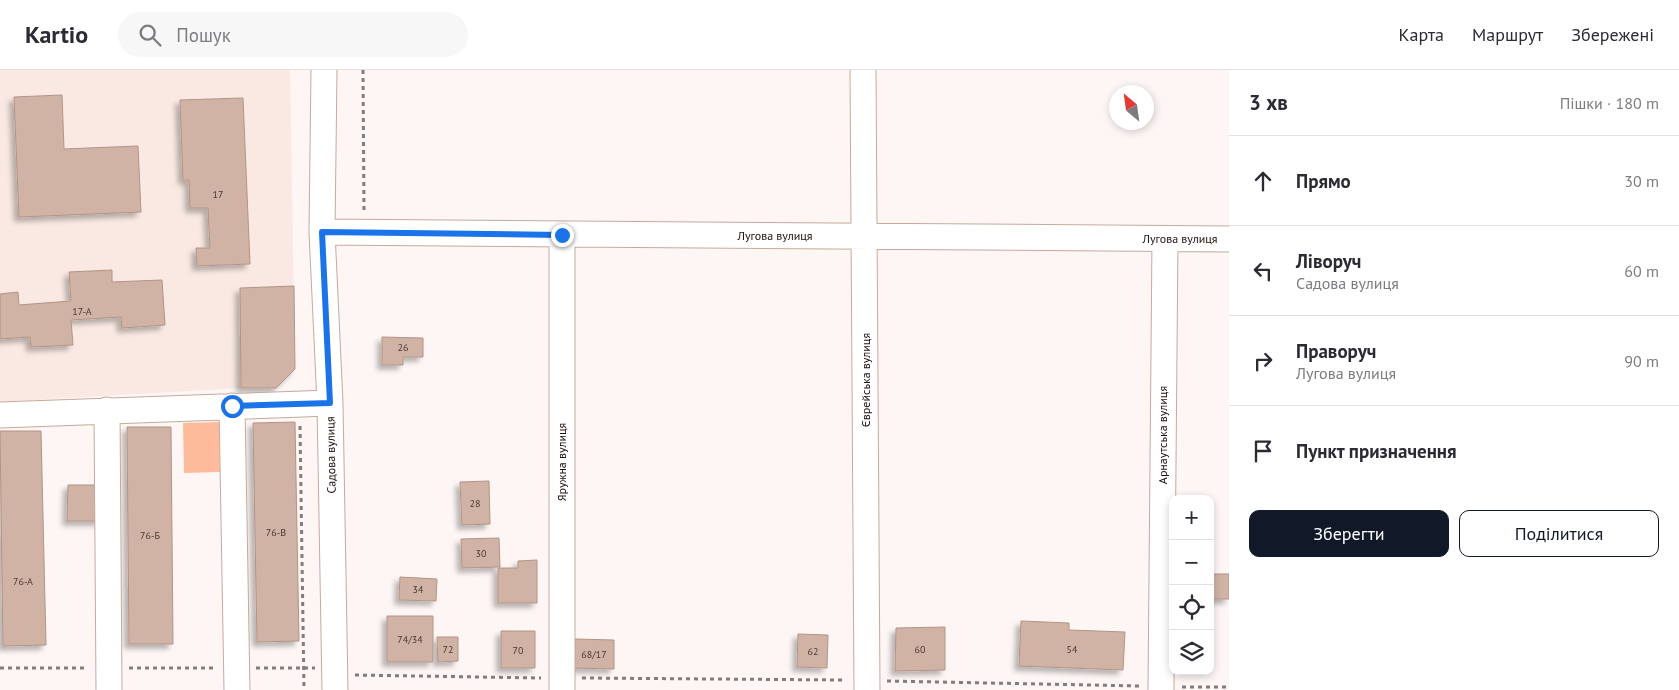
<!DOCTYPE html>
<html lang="uk">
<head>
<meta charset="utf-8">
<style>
  body { margin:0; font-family:"PT Sans",sans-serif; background:#f7f7f7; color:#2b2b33 }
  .controls { position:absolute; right:15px; bottom:15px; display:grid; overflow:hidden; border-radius:10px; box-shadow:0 2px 8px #0003 }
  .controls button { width:45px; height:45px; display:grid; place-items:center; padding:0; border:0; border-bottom:1px solid #e1e1e2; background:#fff; color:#2b2b33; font:25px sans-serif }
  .compass { position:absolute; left:1109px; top:15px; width:45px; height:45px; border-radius:50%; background:#fff; box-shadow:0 2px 8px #0003; rotate:331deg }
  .stop { position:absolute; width:15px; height:15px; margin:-11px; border:4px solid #1a73e8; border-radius:50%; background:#fff }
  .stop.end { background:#1a73e8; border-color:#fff; box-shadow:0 1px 5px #0008 }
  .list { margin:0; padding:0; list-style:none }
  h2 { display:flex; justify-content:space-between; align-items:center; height:65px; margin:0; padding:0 20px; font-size:21px }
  h2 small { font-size:16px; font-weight:400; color:#7c7c81 }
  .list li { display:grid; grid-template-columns:32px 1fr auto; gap:15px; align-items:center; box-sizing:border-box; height:90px; padding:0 20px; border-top:1px solid #e1e1e2 }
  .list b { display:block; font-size:19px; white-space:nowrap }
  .list p { margin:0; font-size:16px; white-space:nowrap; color:#7c7c81 }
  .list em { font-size:16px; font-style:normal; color:#7c7c81 }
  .actions { display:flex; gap:10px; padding:15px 20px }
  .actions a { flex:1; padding:11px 0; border:1px solid #111827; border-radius:10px; text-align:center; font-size:18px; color:#111827 }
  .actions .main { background:#111827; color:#fff }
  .icon { flex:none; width:28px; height:28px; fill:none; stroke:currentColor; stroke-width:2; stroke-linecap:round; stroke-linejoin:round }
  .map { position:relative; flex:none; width:1229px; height:620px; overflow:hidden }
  header { display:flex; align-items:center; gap:30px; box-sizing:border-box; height:70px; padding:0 25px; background:#fff; border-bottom:1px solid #e1e1e2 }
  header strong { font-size:24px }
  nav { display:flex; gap:28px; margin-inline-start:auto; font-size:18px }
  .search { width:350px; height:45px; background:#f7f7f7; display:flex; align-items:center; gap:12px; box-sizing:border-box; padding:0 18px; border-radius:28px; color:#7c7c81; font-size:19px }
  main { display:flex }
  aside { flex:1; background:#fff }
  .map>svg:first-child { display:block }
  .built { fill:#f9e9e2 }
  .green { fill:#febb9c }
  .building { fill:#d1b3a5; stroke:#b29487; filter:url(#shadow) }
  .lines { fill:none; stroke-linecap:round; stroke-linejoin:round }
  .minor-casing { stroke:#c7a99b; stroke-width:27 }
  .path { stroke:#857c79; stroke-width:3; stroke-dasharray:4 4; stroke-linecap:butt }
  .minor { stroke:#fff; stroke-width:25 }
  .route { stroke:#1a73e8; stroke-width:6 }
  .labels { text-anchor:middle; stroke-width:4.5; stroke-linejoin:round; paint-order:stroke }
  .number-label { font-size:10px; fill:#483932 }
  .street-label { font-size:12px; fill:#1b100c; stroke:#fff }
</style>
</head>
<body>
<header>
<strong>Kartio</strong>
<div class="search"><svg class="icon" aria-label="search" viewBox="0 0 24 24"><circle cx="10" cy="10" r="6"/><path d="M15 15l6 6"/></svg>Пошук</div>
<nav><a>Карта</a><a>Маршрут</a><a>Збережені</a></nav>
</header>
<main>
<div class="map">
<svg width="1229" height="620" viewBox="0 0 1229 620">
  <defs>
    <filter id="shadow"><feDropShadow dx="-4.5" dy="4.5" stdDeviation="2.5" flood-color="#0004"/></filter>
  </defs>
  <rect width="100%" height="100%" fill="#fdf6f4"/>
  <path class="built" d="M0 0H290L295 299 276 318H241L0 332Z"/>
  <path class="green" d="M219 352 220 402 184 403 183 353Z"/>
  <path class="building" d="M62 25 64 79 138 76 141 142 19 147 14 27Z
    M243 28 250 194 197 196 196 178H210L208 138H190L189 110H183L180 30Z
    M112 200V212L162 210 165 255 122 258 121 247 71 250 73 275 31 277 30 267 0 269V224L18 222 19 235 71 231 69 202Z
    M294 216 295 299 276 318H241L240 218Z
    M382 267 423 268V287H403V295H382Z
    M295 352 299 571 257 572 253 353Z
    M127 357H171L173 574H129Z
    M0 361H41L46 575 3 576Z
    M489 411 490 454 462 455 460 412Z
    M68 415H102V451H67Z
    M499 468 500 497 462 498 461 469Z
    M537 490V533H498V498H518V491Z
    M1210 504H1229V529H1210Z
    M400 507 437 509 436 531 399 530Z
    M387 546H433V592H387Z
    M1021 551 1069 553V560L1125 562 1123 600 1019 596Z
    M945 557V600L895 601 896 558Z
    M501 561H535V598H501Z
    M798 564 828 565 827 598 797 597Z
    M437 567H458V591L438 592Z
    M575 569 614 570V599L574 598Z"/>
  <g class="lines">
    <g class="minor-casing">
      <path id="minor" d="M324 0 322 162 330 333 335 620
        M863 0 867 620
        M322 162 1229 169
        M562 165V620
        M232 336 237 620
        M107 340 109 620
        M0 345 330 333
        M1161 620 1165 169"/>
    </g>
    <path class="path" d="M363 0 364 142
      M300 356 304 620
      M0 598H88
      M129 598H215
      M256 598H315
      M355 605 541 608
      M582 608 846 610
      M887 611 1141 616
      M1182 617H1229"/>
    <use href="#minor" class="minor"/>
  </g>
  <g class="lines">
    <path class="route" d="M232 336 330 333 322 162 562 165"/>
  </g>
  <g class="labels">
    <g class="number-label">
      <text x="218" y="128">17</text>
      <text x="82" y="245">17-А</text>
      <text x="403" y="281">26</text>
      <text x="475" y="437">28</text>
      <text x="276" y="466">76-В</text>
      <text x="150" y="469">76-Б</text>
      <text x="481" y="487">30</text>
      <text x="23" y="515">76-А</text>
      <text x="418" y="523">34</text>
      <text x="410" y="573">74/34</text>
      <text x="448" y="583">72</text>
      <text x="920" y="583">60</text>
      <text x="1072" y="583">54</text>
      <text x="518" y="584">70</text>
      <text x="813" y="585">62</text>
      <text x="594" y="588">68/17</text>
    </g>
    <g class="street-label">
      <text x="775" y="170">Лугова вулиця</text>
      <text x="1180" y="173">Лугова вулиця</text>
      <text transform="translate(866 310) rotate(-90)" y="4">Єврейська вулиця</text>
      <text transform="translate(1163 365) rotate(-90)" y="4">Арнаутська вулиця</text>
      <text transform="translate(331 385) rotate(-91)" y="4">Садова вулиця</text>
      <text transform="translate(562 392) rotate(-90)" y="4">Яружна вулиця</text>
    </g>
  </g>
</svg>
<div class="controls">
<button>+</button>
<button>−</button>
<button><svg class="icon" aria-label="locate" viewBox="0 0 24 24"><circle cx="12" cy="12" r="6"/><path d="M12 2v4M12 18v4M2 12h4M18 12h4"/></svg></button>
<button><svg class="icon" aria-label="layers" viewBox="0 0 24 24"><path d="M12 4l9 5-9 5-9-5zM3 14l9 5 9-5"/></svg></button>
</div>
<svg class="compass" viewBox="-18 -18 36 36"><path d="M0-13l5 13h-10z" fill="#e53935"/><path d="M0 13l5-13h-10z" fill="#7c7c81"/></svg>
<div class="stop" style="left:232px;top:336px"></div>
<div class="stop end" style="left:562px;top:165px"></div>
</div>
<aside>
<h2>3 хв<small>Пішки · 180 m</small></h2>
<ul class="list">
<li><svg class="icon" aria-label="ahead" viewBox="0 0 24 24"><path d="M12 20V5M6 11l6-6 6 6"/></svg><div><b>Прямо</b></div><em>30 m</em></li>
<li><svg class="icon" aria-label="left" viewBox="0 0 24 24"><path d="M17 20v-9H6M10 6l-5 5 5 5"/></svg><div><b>Ліворуч</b><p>Садова вулиця</p></div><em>60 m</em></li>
<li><svg class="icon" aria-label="right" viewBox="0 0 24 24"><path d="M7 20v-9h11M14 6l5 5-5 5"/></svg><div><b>Праворуч</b><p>Лугова вулиця</p></div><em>90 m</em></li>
<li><svg class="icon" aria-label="arrive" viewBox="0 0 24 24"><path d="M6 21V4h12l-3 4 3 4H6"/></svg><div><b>Пункт призначення</b></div></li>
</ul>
<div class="actions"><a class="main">Зберегти</a><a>Поділитися</a></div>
</aside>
</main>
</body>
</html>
